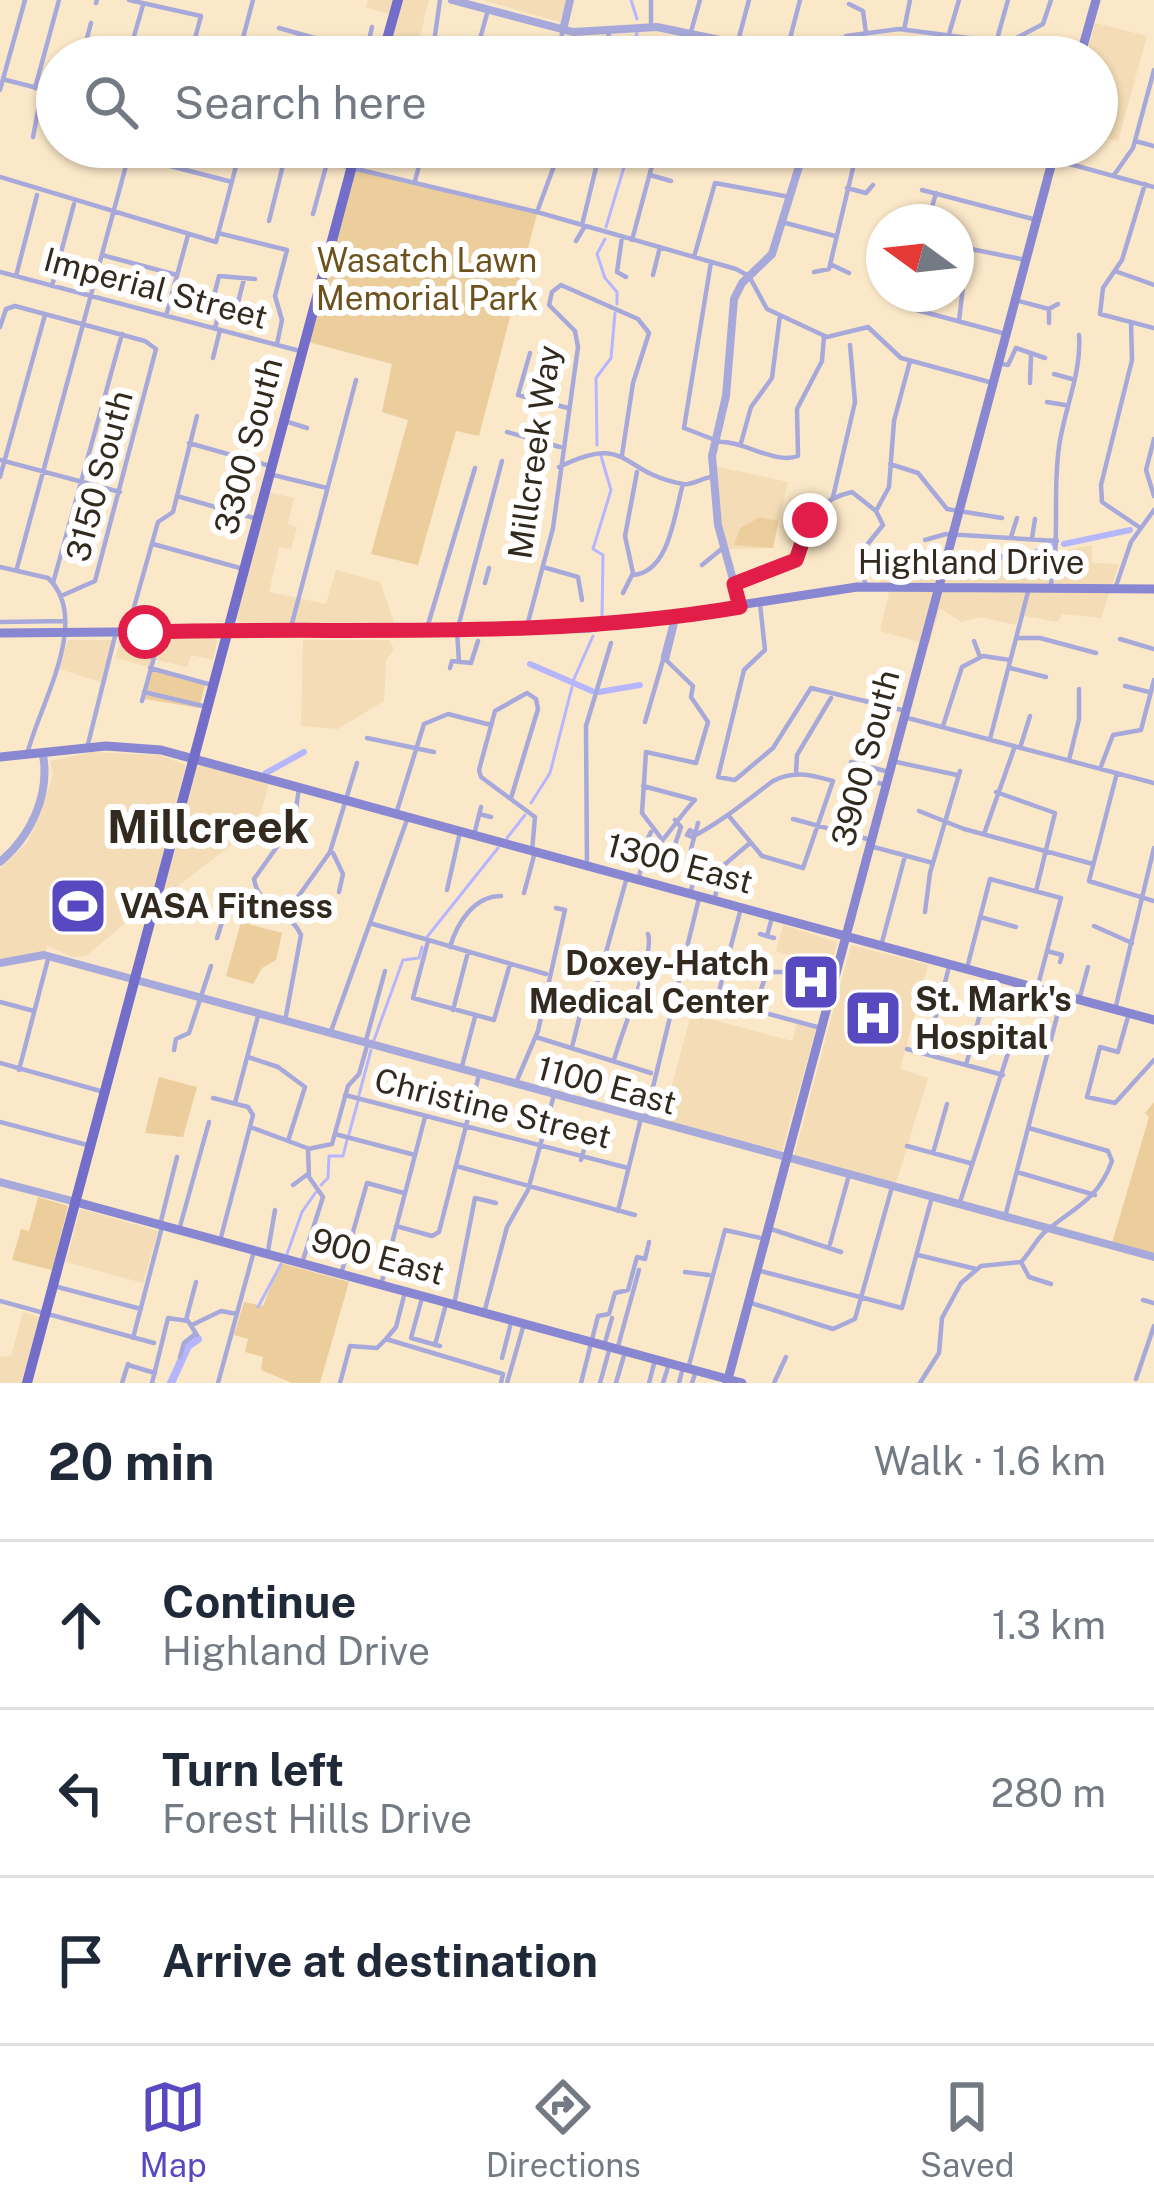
<!DOCTYPE html>
<html lang="en">
<head>
<meta charset="utf-8">
<style>
  body { margin:0; font-family:"Public Sans",sans-serif; background:#f6f6f7; color:#1f2937 }
  .compass { position:absolute; left:866px; top:204px; width:108px; height:108px; border-radius:50%; background:#fff; box-shadow:0 3px 9px #0004; rotate:285deg }
  .stop { position:absolute; width:36px; height:36px; margin:-27px; border:9px solid #e11d48; border-radius:50%; background:#fff }
  .stop.end { background:#e11d48; border-color:#fff; box-shadow:0 3px 12px #0008 }
  .list { margin:0; padding:0; list-style:none }
  h2 { display:flex; justify-content:space-between; align-items:center; height:156px; margin:0; padding:0 48px; font-size:51px }
  h2 small { font-size:39px; font-weight:400; color:#747a83 }
  .list li { display:grid; grid-template-columns:78px 1fr auto; gap:36px; align-items:center; box-sizing:border-box; height:168px; padding:0 48px; border-top:3px solid #e0e1e3 }
  .list b { display:block; font-size:45px; white-space:nowrap }
  .list p { margin:0; font-size:39px; white-space:nowrap; color:#747a83 }
  .list em { font-size:39px; font-style:normal; color:#747a83 }
  .icon { flex:none; width:66px; height:66px; fill:none; stroke:currentColor; stroke-width:2; stroke-linecap:round; stroke-linejoin:round }
  .map { position:relative; flex:none; width:1154px; height:1383px; overflow:hidden }
  .search { position:absolute; background:#fff; box-shadow:0 3px 9px #0004; left:36px; right:36px; top:36px; height:132px; display:flex; align-items:center; gap:30px; box-sizing:border-box; padding:0 42px; border-radius:66px; color:#747a83; font-size:45px }
  .sheet { height:660px; background:#fff }
  nav { display:flex; justify-content:space-around; align-items:center; box-sizing:border-box; height:168px; border-top:3px solid #e0e1e3; background:#fff; font-size:33px; color:#747a83 }
  nav a { display:grid; justify-items:center; gap:6px }
  nav .on { color:#5949c1 }
  .map>svg:first-child { display:block }
  .built { fill:#f3dcb6 }
  .green { fill:#ecce9c }
  .lines { fill:none; stroke-linecap:round; stroke-linejoin:round }
  .stream { stroke:#b6b6fe; stroke-width:3 }
  .canal { stroke:#b6b6fe; stroke-width:6 }
  .river { stroke:#b6b6fe; stroke-width:8 }
  .minor { stroke:#a8a9db; stroke-width:4.5 }
  .tertiary { stroke:#a8a9db; stroke-width:8 }
  .secondary { stroke:#8987d1; stroke-width:9 }
  .primary { stroke:#736ec9; stroke-width:10 }
  .route { stroke:#e11d48; stroke-width:15 }
  .labels { text-anchor:middle; stroke-width:12; stroke-linejoin:round; paint-order:stroke }
  .park-label { font-size:33px; fill:#6e521d; stroke:#fff }
  .street-label { font-size:33px; fill:#322a1e; stroke:#fff }
  .poi-label { font-size:33px; font-weight:bold; fill:#322a1e; stroke:#fff; text-anchor:start }
  .district-label { font-size:45px; font-weight:bold; fill:#322a1e; stroke:#fff }
</style>
</head>
<body>
<div class="map">
<svg width="1154" height="1383" viewBox="0 0 1154 1383">
  <rect width="100%" height="100%" fill="#fbe8c8"/>
  <path class="built" d="M368 0H429L418 44 393 37 398 17 366 7Z
    M483 0H566L560 22Z
    M1095 23 1147 36 1118 141 1097 136V57H1086Z
    M714 466 788 482 773 548 726 549Z
    M268 492 294 498 288 524 297 527 291 549 279 547 269 592 326 604 336 570 380 582 395 625H241L235 618Z
    M1092 545V563L1119 564 1101 618 1062 614 1058 622 1019 615 1016 625 981 617 961 622 940 608 929 645 880 631 889 593 879 584 887 566 1025 558Z
    M210 636 217 640 213 660 191 655 187 667 153 659 150 667 115 658 123 637Z
    M68 640H113L101 682 59 669Z
    M303 640H389L394 649 386 660 384 701 338 729 301 726Z
    M92 752 159 755 186 765 148 910 142 909 86 956 72 957 48 946 45 952 0 959V869L27 843 40 816 53 774 50 761Z
    M196 764 269 784 261 812 231 845 159 901Z
    M783 925 837 942 822 1006 781 996 792 956 776 951Z
    M851 945 928 965 900 1069 928 1078 896 1183 794 1156Z
    M691 1014 792 1041 797 1024 816 1029 782 1151 663 1120Z
    M80 1209 158 1231 143 1283 66 1262Z
    M23 1312 41 1318 23 1383H0V1357L11 1356Z"/>
  <path class="green" d="M356 170 537 214 479 436 456 431 418 565 371 554 408 420 382 412 392 364 308 342Z
    M760 517 778 521 773 548 734 545 740 528Z
    M152 669 205 685 199 708 145 699Z
    M241 922 282 933 276 960 262 968 253 984 226 976Z
    M159 1077 197 1087 183 1137 145 1133Z
    M1154 1102V1254L1112 1243 1149 1117 1145 1113Z
    M38 1197 68 1206 52 1270 12 1260 21 1229 29 1231Z
    M280 1263 349 1282 320 1383H292L261 1370 263 1357 245 1352 248 1339 234 1335 244 1302 263 1306Z"/>
  <g class="lines">
    <path class="stream" d="M631 0 637 19
      M630 57 637 33
      M606 227 630 147
      M605 239 597 254 605 278 617 292V304
      M597 445 596 378 611 358 615 313
      M601 456 611 490 593 549 603 555 602 619
      M573 681 593 636
      M531 803 550 773 572 687
      M507 838 525 815
      M427 937 498 848
      M374 1040 403 960 419 958 422 947
      M359 1095 371 1050
      M349 1134 358 1101
      M321 1185 328 1178 329 1156H343L347 1140
      M287 1254 302 1212 316 1192
      M258 1307 281 1264"/>
    <path class="canal" d="M1064 544 1130 530
      M954 558 1025 556 1055 545
      M530 664 592 691
      M599 692 640 685
      M266 773 304 752"/>
    <path class="river" d="M171 1383 188 1346 198 1339"/>
    <path class="minor" d="M129 0 201 16 190 57
      M96 3 97 0
      M849 4 863 11 866 33
      M651 26V0
      M279 28 382 57
      M904 30 910 0
      M949 34 959 0
      M435 35 440 0
      M690 35 700 0
      M738 41 749 0
      M366 53 372 27
      M786 54 800 0
      M82 57 91 23
      M128 57 143 5
      M238 57 253 0
      M475 57 488 10
      M556 57 563 30
      M606 57 609 33
      M689 57 695 37
      M830 57 846 36 899 29 1007 43 1043 24 1051 0
      M992 57 1008 0
      M6 80 57 93
      M35 88 59 0
      M0 90 25 0
      M33 137 42 90
      M1135 141 1154 146
      M63 147 126 164
      M264 147 537 212 736 269 749 276 767 309 827 337 868 327 901 358 993 383
      M773 147 803 153
      M128 155 232 182
      M1055 160 1154 187
      M650 175 671 181
      M1114 175 1133 148 1154 70
      M0 177 216 242 241 147
      M415 181 424 147
      M1145 184 1122 260 1103 288 1100 314 1154 328
      M847 188 866 193 873 185
      M922 190 1033 219
      M537 212 561 147
      M313 214 327 163
      M269 221 286 153
      M782 222 835 236
      M928 222 936 193
      M582 225 601 147
      M218 233 287 250 275 296 282 320 277 344
      M622 237 617 272 626 277
      M632 240 657 147
      M576 241 585 226
      M956 246 1026 260
      M102 255 177 275
      M694 257 715 183 790 197
      M711 262 684 428 715 440
      M830 264 849 273
      M1115 271 1154 285
      M0 272 300 351
      M814 272 829 269 858 147
      M653 275 660 247
      M16 276 37 195
      M52 286 74 204
      M912 294 909 308 1006 334
      M1015 300 1049 309 1058 304
      M1049 309V323
      M166 316 188 235
      M218 318 233 322 244 279
      M959 321 963 287
      M1131 322 1132 360 1101 485 1102 502 1139 527
      M0 327 6 309 15 306 145 341 156 349 95 581 61 596
      M215 328 222 302 213 300 219 276 255 279
      M530 353 518 395 568 408
      M213 358 220 330
      M1002 364 1008 365 1016 348 1045 358
      M1054 374 1072 379
      M1030 383 1031 355
      M1047 402 1065 405
      M288 422 307 428
      M507 432 560 447
      M1154 439 1146 470 1154 496
      M715 442C743 439 773 465 798 456L797 409 822 361 824 336
      M189 443 270 466
      M741 443 751 407 772 378 780 315
      M0 460 120 492
      M890 464 918 473 947 509 1002 518
      M559 467C630 432 619 473 683 484 691 486 702 478 711 477
      M269 474 327 488
      M0 477 45 315
      M177 496 257 519
      M833 497 855 402 850 345
      M876 511 889 487 894 421 910 361
      M1011 537 1017 518
      M1032 538 1035 519
      M925 540 946 534 1057 541
      M153 544 240 568
      M702 565 724 547
      M0 567 48 578C92 619 40 704 28 751
      M543 567 578 577 582 600
      M17 568 131 147
      M633 575C670 572 674 514 683 484
      M53 583 122 334
      M485 583 489 568
      M734 584 797 560C816 529 805 503 852 492L876 511 883 525 858 556 866 586
      M1050 588C1061 541 1052 496 1059 447 1064 410 1082 372 1079 335
      M1115 589 1131 542 1154 510
      M623 593 633 573 625 536 637 472
      M760 604 765 650 744 670 718 777 735 780 773 748 811 688 906 711
      M0 622 65 621
      M527 626 553 528 578 347 575 331 549 305 552 292 561 285 638 319 649 333 633 383 622 455
      M427 628 475 468
      M290 631 356 380
      M127 632 158 522 173 512 197 416
      M1016 638H1040L1096 653
      M1120 639 1154 649
      M974 641 980 657
      M663 657 673 619
      M667 659 677 618
      M459 662 457 631 502 461
      M150 668 212 685
      M450 668 452 661 471 663 478 641
      M1010 668 1046 677
      M1125 686 1149 692
      M144 692 207 707
      M142 701 161 632
      M904 717 1154 783
      M645 722 663 660
      M943 726 962 667 983 656 1010 660
      M367 738 434 752
      M990 739 1029 588
      M87 748 116 632
      M1020 748 1030 716
      M1069 760 1079 719V689
      M892 761 957 775
      M851 762 889 772
      M1100 769 1113 735 1141 730 1154 680
      M796 773 797 755 831 698
      M1117 773 1089 881 1154 901
      M853 776 886 785
      M643 786 695 800
      M996 792 1055 813 1036 891
      M511 798 538 709 536 699 527 693 495 711 479 770 481 777 535 817 532 851
      M919 811 964 829 1093 864
      M396 814 424 724 448 714 491 725
      M479 814 491 817
      M860 817 870 780
      M793 819 871 840
      M694 833 690 830 687 835 692 837C720 823 746 801 773 781 794 770 811 775 833 781L803 868 762 856 728 815
      M984 834 1015 746
      M474 835 481 807
      M661 838 642 813 646 752 696 763 708 722 691 697 693 686 666 660
      M870 846 933 863
      M333 853 343 874 339 892
      M641 853 651 832
      M651 859 667 868 681 827 675 820
      M688 860 698 823
      M587 866 586 726 611 643
      M638 880 643 862C652 857 681 814 695 800
      M447 890 460 832
      M524 893 535 852
      M690 894 701 854
      M714 900 724 865 750 843
      M925 912 930 873 960 771
      M285 915 330 852 357 763
      M980 917 1016 927
      M373 924 546 974
      M1094 926 1132 943
      M760 934 774 938
      M767 936 772 917
      M217 938 227 906 255 891
      M428 941 413 998 494 1020 510 964
      M881 946 905 856
      M450 947C457 923 474 896 501 896
      M1047 951 1062 955 1060 962
      M967 968 990 879 1061 898 1037 989
      M676 989 821 1028
      M717 999 741 908
      M1079 1000 1088 967
      M0 1002 34 1011
      M755 1007 767 972H783
      M453 1010 468 952
      M1115 1010 1154 848
      M1129 1013 1118 1052 1100 1047 1087 1097 1115 1103 1154 1060
      M285 1021 301 935C290 910 258 907 254 879L294 823 299 788
      M330 1034 408 817
      M536 1037 651 1073
      M365 1044 385 971
      M572 1047 580 1015 596 988 627 877
      M907 1049 1003 1075
      M174 1050 176 1039 189 1033 211 966
      M926 1054 949 967
      M248 1057 278 1067 305 1087 288 1141
      M614 1060C621 1032 655 955 648 934
      M0 1063 104 1092
      M966 1065 990 978
      M19 1070 48 959
      M461 1070 475 1017
      M515 1085 538 1031 565 910 556 908
      M345 1095 628 1168
      M213 1098 248 1107 253 1115 220 1241
      M235 1103 258 1016
      M645 1120 699 898
      M0 1122 87 1145
      M250 1127 307 1148
      M335 1134 415 1155
      M907 1146 970 1163
      M308 1149 332 1144 348 1086 359 1074 367 1046
      M933 1153 947 1104
      M581 1160 585 1146
      M456 1166 635 1215
      M1017 1172 1095 1195
      M293 1185 308 1174
      M959 1205 1012 1041
      M618 1211 641 1118
      M1005 1217 1062 997
      M160 1225 177 1157
      M396 1226 432 1236 439 1232 479 1075
      M768 1228 841 1252
      M179 1230 209 1122
      M830 1244 849 1175
      M268 1251 275 1210
      M918 1255 976 1269
      M303 1260 323 1197 309 1177 308 1149
      M1021 1262 1029 1277 1051 1284
      M757 1270 902 1308 932 1197
      M685 1272 709 1275
      M341 1274 367 1183 404 1193
      M381 1285 425 1117
      M54 1286 141 1309
      M422 1298 411 1338 440 1346
      M1143 1300 1154 1303
      M0 1301 154 1343
      M748 1302 833 1329 855 1319 892 1187
      M454 1305 475 1198 496 1203
      M484 1313 507 1227 528 1190 554 1095
      M186 1320 196 1282
      M192 1325 221 1311 237 1314
      M133 1338 162 1227
      M386 1339 396 1327 405 1292
      M435 1345 446 1304
      M604 1346 612 1318
      M617 1350 639 1270
      M180 1357 184 1343 195 1334
      M502 1358 511 1323
      M128 1365 155 1373
      M688 1369 725 1230 765 1239
      M1136 1379 1154 1326
      M122 1383 128 1364
      M152 1383 168 1318 188 1321 197 1335
      M218 1383 254 1251
      M340 1383 350 1346 377 1348 386 1339 503 1374 501 1383
      M507 1383 524 1324
      M581 1383 598 1316 609 1314 615 1293 628 1290 637 1257 645 1259 649 1242
      M600 1383 610 1347
      M616 1383 625 1352
      M649 1383 655 1360
      M663 1383 669 1364
      M679 1383 683 1367
      M692 1383 696 1371
      M774 1383 786 1357
      M920 1383 939 1353 942 1318 961 1283 981 1266 1021 1262C1030 1253 1037 1238 1046 1231 1075 1207 1098 1200 1112 1161L1108 1151 1029 1128"/>
    <path class="tertiary" d="M452 0 573 32 657 27 802 57
      M563 30 570 0
      M1006 147 1053 159
      M740 605 718 525 712 456 726 396 734 299 742 283 772 254 805 147
      M0 862C31 836 50 795 43 755
      M0 963 44 955 1154 1257
      M0 1182 76 1202"/>
    <path class="secondary" d="M1080 57 1096 0
      M0 633 590 628 857 587 1154 589
      M0 757 106 746 161 750 1154 1020
      M76 1202 742 1383
      M727 1383 1056 147"/>
    <path class="primary" d="M382 57 398 0
      M27 1383 357 147"/>
  </g>
  <g class="lines">
    <path class="route" d="M145 632C344 626 543 641 740 607L734 584 796 560 810 520"/>
  </g>
  <defs>
    <g id="stadium-square" transform="scale(3)"><rect x="-9" y="-9" width="18" height="18" rx="4" fill="#5949c1" stroke="#fff"/><path d="M0-5a6.5 5 0 1 0 0 10a6.5 5 0 1 0 0-10ZM-3.5-1.8h7v3.6h-7Z" fill="#fff"/></g>
    <g id="hospital-square" transform="scale(3)"><rect x="-9" y="-9" width="18" height="18" rx="4" fill="#5949c1" stroke="#fff"/><path d="M-5-5h3v3.5h4V-5h3V5h-3V1.5h-4V5h-3Z" fill="#fff"/></g>
  </defs>
  <g fill-rule="evenodd">
    <use href="#stadium-square" x="78" y="906"/>
    <use href="#hospital-square" x="811" y="982"/>
    <use href="#hospital-square" x="873" y="1018"/>
  </g>
  <g class="labels">
    <g class="park-label">
      <text x="427" y="272">Wasatch Lawn<tspan x="427" dy="38">Memorial Park</tspan></text>
    </g>
    <g class="street-label">
      <text transform="translate(156 288) rotate(15)" y="12">Imperial Street</text>
      <text transform="translate(248 446) rotate(-75)" y="12">3300 South</text>
      <text transform="translate(534 452) rotate(-82)" y="12">Millcreek Way</text>
      <text transform="translate(99 476) rotate(-75)" y="12">3150 South</text>
      <text x="971" y="574">Highland Drive</text>
      <text transform="translate(865 758) rotate(-75)" y="12">3900 South</text>
      <text transform="translate(680 863) rotate(15)" y="12">1300 East</text>
      <text transform="translate(607 1085) rotate(15)" y="12">1100 East</text>
      <text transform="translate(493 1108) rotate(14)" y="12">Christine Street</text>
      <text transform="translate(378 1256) rotate(15)" y="12">900 East</text>
    </g>
    <g class="poi-label">
      <text x="120" y="918">VASA Fitness</text>
      <text x="769" y="975" text-anchor="end">Doxey-Hatch<tspan x="769" dy="38">Medical Center</tspan></text>
      <text x="915" y="1011">St. Mark's<tspan x="915" dy="38">Hospital</tspan></text>
    </g>
    <g class="district-label">
      <text x="208" y="843">Millcreek</text>
    </g>
  </g>
</svg>
<svg class="compass" viewBox="-18 -18 36 36"><path d="M0-13l5 13h-10z" fill="#e53935"/><path d="M0 13l5-13h-10z" fill="#747a83"/></svg>
<div class="stop" style="left:145px;top:632px"></div>
<div class="stop end" style="left:810px;top:520px"></div>
<div class="search"><svg class="icon" aria-label="search" viewBox="0 0 24 24"><circle cx="10" cy="10" r="6"/><path d="M15 15l6 6"/></svg>Search here</div>
</div>
<section class="sheet">
<h2>20 min<small>Walk · 1.6 km</small></h2>
<ul class="list">
<li><svg class="icon" aria-label="ahead" viewBox="0 0 24 24"><path d="M12 20V5M6 11l6-6 6 6"/></svg><div><b>Continue</b><p>Highland Drive</p></div><em>1.3 km</em></li>
<li><svg class="icon" aria-label="left" viewBox="0 0 24 24"><path d="M17 20v-9H6M10 6l-5 5 5 5"/></svg><div><b>Turn left</b><p>Forest Hills Drive</p></div><em>280 m</em></li>
<li><svg class="icon" aria-label="arrive" viewBox="0 0 24 24"><path d="M6 21V4h12l-3 4 3 4H6"/></svg><div><b>Arrive at destination</b></div></li>
</ul>
</section>
<nav>
<a class="on"><svg class="icon" aria-label="map" viewBox="0 0 24 24"><path d="M3 6l6-2 6 2 6-2v14l-6 2-6-2-6 2zM9 4v14M15 6v14"/></svg>Map</a>
<a><svg class="icon" aria-label="directions" viewBox="0 0 24 24"><path d="M12 3l9 9-9 9-9-9zM9 14v-3h6M13 9l2 2-2 2"/></svg>Directions</a>
<a><svg class="icon" aria-label="saved" viewBox="0 0 24 24"><path d="M7 4h10v16l-5-4-5 4z"/></svg>Saved</a>
</nav>
</body>
</html>
